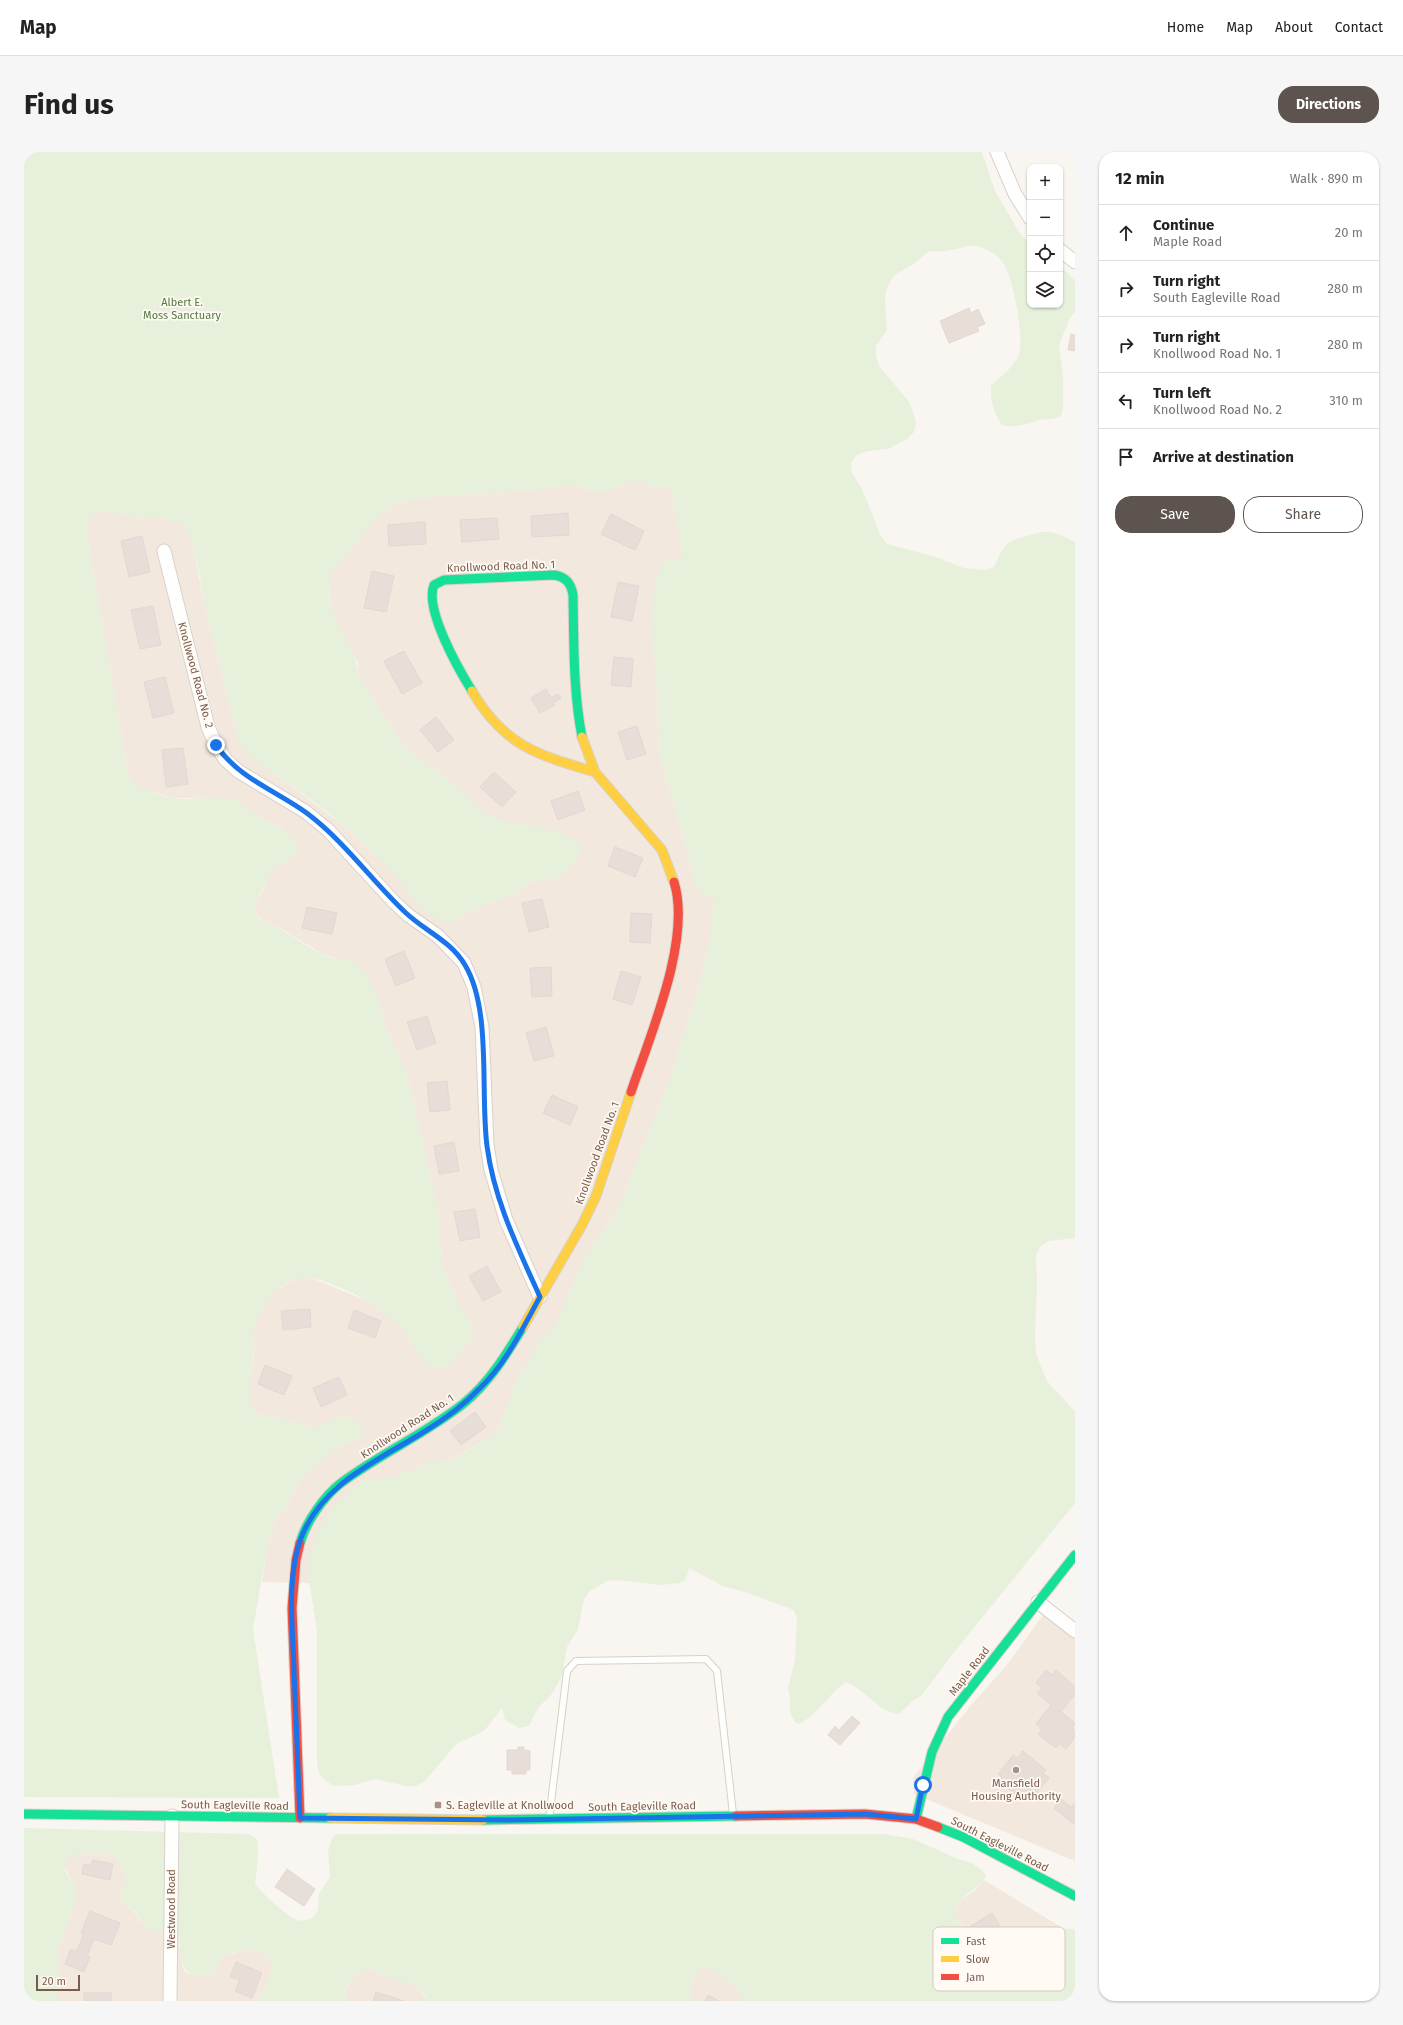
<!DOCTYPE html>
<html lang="en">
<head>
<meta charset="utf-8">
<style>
  body { margin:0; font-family:"Fira Sans",sans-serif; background:#f6f6f6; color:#222 }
  .controls { position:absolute; right:12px; top:12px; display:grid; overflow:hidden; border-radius:8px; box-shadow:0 1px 3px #0004 }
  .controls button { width:36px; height:36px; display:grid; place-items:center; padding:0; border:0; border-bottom:1px solid #e0e0e0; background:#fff; color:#222; font:20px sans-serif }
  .scale { position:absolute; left:12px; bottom:10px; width:44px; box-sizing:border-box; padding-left:4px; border:2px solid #7a5c4d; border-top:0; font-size:11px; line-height:14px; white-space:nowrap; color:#7a5c4d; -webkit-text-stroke:3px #fffaf3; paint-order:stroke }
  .stop { position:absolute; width:12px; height:12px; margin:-9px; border:3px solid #1a73e8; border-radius:50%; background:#fff }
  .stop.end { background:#1a73e8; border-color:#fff; box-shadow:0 1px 4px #0008 }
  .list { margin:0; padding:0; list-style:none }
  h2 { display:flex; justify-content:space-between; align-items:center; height:52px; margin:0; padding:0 16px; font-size:17px }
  h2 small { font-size:13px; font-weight:400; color:#767676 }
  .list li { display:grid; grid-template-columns:26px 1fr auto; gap:12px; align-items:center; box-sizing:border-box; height:56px; padding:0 16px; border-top:1px solid #e0e0e0 }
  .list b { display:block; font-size:15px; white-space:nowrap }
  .list p { margin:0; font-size:13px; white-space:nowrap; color:#767676 }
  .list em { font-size:13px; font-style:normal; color:#767676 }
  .actions { display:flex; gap:8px; padding:12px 16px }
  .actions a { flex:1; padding:9px 0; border:1px solid #5d544f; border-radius:16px; text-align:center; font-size:14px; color:#5d544f }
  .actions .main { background:#5d544f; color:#fff }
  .icon { flex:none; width:22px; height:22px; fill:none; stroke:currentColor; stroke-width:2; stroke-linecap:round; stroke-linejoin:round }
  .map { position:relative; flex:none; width:1051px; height:1849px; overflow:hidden; border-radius:16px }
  header { display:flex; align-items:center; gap:24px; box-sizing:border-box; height:56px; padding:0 20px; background:#fff; border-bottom:1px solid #e0e0e0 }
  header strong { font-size:19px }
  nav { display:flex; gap:22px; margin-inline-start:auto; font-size:14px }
  .intro { display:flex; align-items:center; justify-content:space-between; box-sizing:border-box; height:96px; padding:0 24px }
  h1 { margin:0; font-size:28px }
  .button { padding:10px 18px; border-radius:16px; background:#5d544f; color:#fff; font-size:14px; font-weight:700 }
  main { display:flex; gap:24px; padding:0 24px }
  aside { flex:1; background:#fff; border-radius:16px; box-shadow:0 1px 3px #0004 }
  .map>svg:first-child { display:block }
  .residential { fill:#f2e8de }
  .green { fill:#e7f0db }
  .building { fill:#e6ded7; stroke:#e2d8d2 }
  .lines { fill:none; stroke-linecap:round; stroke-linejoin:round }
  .lane-casing { stroke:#d7d1cb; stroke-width:8 }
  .street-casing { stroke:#d7d1cb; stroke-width:15 }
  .fast-casing { stroke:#d9d2cb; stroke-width:11 }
  .slow-casing { stroke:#d9d2cb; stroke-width:11 }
  .jam-casing { stroke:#d9d2cb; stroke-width:11 }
  .lane { stroke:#fefefd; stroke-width:6 }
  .street { stroke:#fefefd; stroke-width:13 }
  .fast { stroke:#16e098; stroke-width:9 }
  .slow { stroke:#ffcf43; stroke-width:9 }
  .jam { stroke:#f24e42; stroke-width:9 }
  .route { stroke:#1a73e8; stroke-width:5 }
  .poi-dot { fill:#a69286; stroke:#fffaf3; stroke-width:1.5 }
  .labels { text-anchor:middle; stroke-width:3.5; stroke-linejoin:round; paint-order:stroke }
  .park-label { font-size:11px; fill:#537a41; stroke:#fffaf3 }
  .street-label { font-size:11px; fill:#7a5c4d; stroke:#fffaf3 }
  .poi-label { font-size:11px; fill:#7a5c4d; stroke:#fffaf3 }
  .key { fill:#fffaf3; stroke:#d7cbc1; stroke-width:1 }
  .key-label { font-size:11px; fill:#7a5c4d }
</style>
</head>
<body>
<header>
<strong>Map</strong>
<nav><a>Home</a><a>Map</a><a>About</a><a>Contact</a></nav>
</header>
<div class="intro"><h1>Find us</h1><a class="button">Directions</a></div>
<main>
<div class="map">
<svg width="1051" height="1849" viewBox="0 0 1051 1849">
  <rect width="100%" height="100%" fill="#f9f5f0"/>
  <path class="residential" d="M607 329H617L637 338 647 335 660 413 627 477 632 516 636 602 666 708 670 733 692 741 685 794 675 835 648 922 598 1048 589 1065 560 1106 531 1177 509 1200 506 1210 493 1227 476 1276 470 1283 427 1308 407 1309 389 1320H377L376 1327 356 1326 337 1330 321 1343 307 1359 297 1376 285 1405 283 1415 286 1431 238 1430 244 1390 251 1366 264 1352 272 1334 291 1312 315 1294 337 1286 336 1274 320 1264 305 1269 297 1275 288 1277 275 1271 231 1261 226 1251 224 1235 230 1206 228 1181 236 1158 249 1140 275 1125H285L344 1149 369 1167 383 1183 399 1209 427 1213 437 1196 445 1191 432 1147 417 1111 415 1063 383 922 362 877 354 848 318 809 298 802 258 777 240 770 232 763 230 754 240 736 243 726 248 718 274 700 258 677 233 664 209 647 149 646 120 638 112 634 105 627 62 379 64 369 69 361 80 359 121 366H142L160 374 166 383 169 393 180 452 215 590 235 612 261 629 320 674 425 770 462 752 490 743 505 730 535 725 492 670 483 672 457 660 437 637 388 602 375 588 334 522V512L330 503 311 468 306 448 305 428 309 419 327 395 359 360 376 349 418 344 513 338 533 334H553L573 340 583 339Z
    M1029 1453 1051 1470V1709L890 1642 889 1626 948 1552 983 1513 1016 1467Z
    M54 1700 73 1702 83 1700 96 1708 103 1726 96 1740 98 1749 112 1762 117 1770 144 1779 152 1785 157 1799 158 1813 160 1818 164 1821 189 1822 198 1804 203 1801 208 1802 222 1797 236 1800 248 1809 249 1814 245 1828 233 1849H31L35 1837 34 1796 52 1748V1738L40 1713 45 1704Z
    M960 1728 1037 1775 1031 1776 1007 1794 987 1800 975 1809H970L961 1805 951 1794 941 1777 931 1766 930 1761 937 1748 950 1739Z
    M679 1815 686 1816 708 1830 718 1845V1849H667L666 1839 673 1819Z
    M338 1818H348L366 1826 386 1831 395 1836 404 1849H322V1837L326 1828Z"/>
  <path class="green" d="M0 0H958L971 39 996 82 1006 92V153H1036V113L1051 129V160L1046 166 1035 193 1039 223V254L1037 264C1026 269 1025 266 1015 268 1002 272 993 276 978 273 970 261 966 248 967 233 977 225 988 216 994 205 1002 190 989 127 980 112 975 104 965 98 956 95 946 91 936 97 926 98 919 100 912 99 905 99L890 112 872 122 866 130 862 139 861 149 863 178 852 194V204L855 214 886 251 892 270 890 280 883 287 863 297 843 299 833 303 827 311 828 321 838 337 857 384 863 392 912 405 940 416 960 418 970 415C974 407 977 398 984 391 988 388 994 387 998 385 1024 378 1027 377 1051 390V1086L1025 1089 1016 1095 1012 1103 1013 1133 1011 1183 1012 1202 1023 1229 1051 1260V1351L927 1504 898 1543 890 1548 875 1562C857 1562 839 1536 822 1530 804 1542 794 1563 775 1572L771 1570 766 1561V1547L764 1536 771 1508 773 1468 770 1458 724 1441 699 1434 665 1416 662 1427 656 1431 636 1433 593 1428 583 1429 566 1439 560 1447 554 1477 543 1495 538 1524 528 1542 514 1556 505 1574 495 1576 481 1568 478 1556 460 1579 432 1592 401 1629 392 1634H382L351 1627 331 1633 310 1634 302 1629 295 1621 293 1611V1479L283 1415C287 1384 309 1347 337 1331 348 1324 363 1326 376 1327L374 1323 377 1320H389L407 1309 428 1308 470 1283 476 1276 493 1227 506 1210 509 1200 520 1183 528 1176H531L560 1106 589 1065 598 1048 648 922 675 835 685 794 691 742 684 746 670 733 666 708 636 602 632 516 627 477 629 438 637 415 643 407 653 408 659 412 647 335 637 338 617 329H607L583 339 573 340 553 334H533L513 338 418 344 376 349 359 360 309 419C292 458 332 486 334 522L375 588 388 602 437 637 457 660 483 672 492 670 530 679 549 686 556 693V704L535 725 505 730 490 743 462 752 425 770C392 763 387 738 366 717 352 702 336 689 321 675 303 659 281 643 261 629 244 617 225 609 215 590L180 452 175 420 166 383 160 374 142 366H121L80 359 69 361 64 369 62 379 105 627C118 639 141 646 158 647 175 648 191 644 207 647 216 648 225 659 233 664 249 674 270 678 274 700L248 718 230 754C230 756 231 760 232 763 236 771 251 773 258 778 280 790 301 811 328 808L342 820 354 848 362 877 383 922 415 1063 417 1111 432 1147 448 1173 451 1183C443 1195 433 1200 427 1213 420 1215 413 1219 406 1215 394 1209 389 1191 381 1181 357 1152 322 1135 285 1125 256 1126 235 1153 229 1180 227 1189 231 1198 229 1207 226 1230 221 1237 231 1261L275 1271 288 1277 297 1275 305 1269 319 1264 333 1270 340 1283 337 1286 315 1294 278 1326 272 1334 264 1352 251 1366 244 1390 229 1477 255 1646 0 1645Z
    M0 1676 224 1682 233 1687C235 1702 233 1717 231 1732 240 1743 260 1762 273 1768 278 1770 283 1768 288 1766L294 1758 295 1742 306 1725 304 1699 309 1684 314 1682H859L889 1687 934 1707 948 1711 960 1720 962 1724C954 1738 933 1744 931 1761 930 1768 941 1777 945 1783 950 1793 962 1814 976 1808 981 1806 984 1801 989 1800 995 1798 1001 1797 1007 1794 1015 1790 1024 1782 1031 1776L1051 1777V1849H718V1845C708 1831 696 1819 679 1815 670 1821 664 1838 667 1849H404C397 1831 381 1831 366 1826 360 1824 354 1819 348 1818 338 1816 325 1826 322 1836 321 1840 322 1845 322 1849H233C240 1837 250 1824 248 1809L236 1800 222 1797 198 1804 189 1822C183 1824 177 1823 171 1822 151 1819 162 1797 152 1785 144 1775 132 1782 123 1776 118 1772 116 1766 112 1761 108 1757 102 1753 98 1749L96 1740 103 1726 96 1708 83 1700 73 1702 54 1700 42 1708 41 1718 52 1738V1748L34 1796 35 1837 31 1849H0Z"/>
  <path class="building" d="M945 156 947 161 954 157 961 172 953 175 955 179 925 191 916 169Z
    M1047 182 1051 183V199L1044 198Z
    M544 361 545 383 508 385 507 364Z
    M587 362 620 379 611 398 577 382Z
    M473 366 475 387 438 390 436 368Z
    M401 370 402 392 365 394 364 373Z
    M118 384 126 420 105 425 97 389Z
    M348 419 370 424 362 460 340 456Z
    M594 430 615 434 608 469 587 465Z
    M129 454 137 493 116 497 107 458Z
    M380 499 398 531 378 542 360 509Z
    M590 505 609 507 607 535 587 533Z
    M141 525 150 561 129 566 120 530Z
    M522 537 527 546 534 542 537 546 529 551 531 553 516 561 507 546Z
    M412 565 430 588 414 600 396 578Z
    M613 574 622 602 603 608 594 580Z
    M159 596 164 632 142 635 138 598Z
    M470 620 492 640 478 655 456 635Z
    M554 639 561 658 534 668 527 649Z
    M591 695 619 706 611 725 584 714Z
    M518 747 525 775 505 780 498 751Z
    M283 755 313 761 308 782 278 776Z
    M607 761 628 762 626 791 606 790Z
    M380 799 391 826 372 834 361 807Z
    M527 815 528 844 508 845 506 816Z
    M597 819 617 825 608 853 589 847Z
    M403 864 412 891 393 898 383 870Z
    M522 875 530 904 510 909 502 881Z
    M423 929 426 958 406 960 403 931Z
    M528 943 554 955 546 973 519 961Z
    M430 990 435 1019 415 1022 410 994Z
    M451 1057 456 1085 436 1089 430 1060Z
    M463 1114 477 1140 459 1149 445 1124Z
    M286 1157 287 1175 259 1178 257 1159Z
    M330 1158 357 1169 351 1186 324 1176Z
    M241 1213 268 1224 260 1243 234 1232Z
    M315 1225 323 1243 297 1255 289 1236Z
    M451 1260 462 1275 437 1293 426 1279Z
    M1022 1518 1028 1523 1032 1518 1051 1535V1542L1037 1560 1051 1571 1048 1576 1051 1579V1585L1042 1597 1035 1591 1032 1596 1014 1582 1018 1577 1012 1572 1027 1553 1013 1541 1018 1536 1012 1531Z
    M828 1564 836 1571 816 1593 804 1583 811 1574 815 1578Z
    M494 1595H500V1598L506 1599V1618H502V1622H488V1618H483V1598H494Z
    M999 1599 1022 1618 1019 1621 1025 1626 1008 1647 1001 1643 997 1647 975 1629 978 1625 974 1622 989 1603 994 1606Z
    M1037 1647 1047 1655 1051 1651V1673L1030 1656Z
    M69 1708 89 1712 86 1728 58 1722 60 1712 67 1713Z
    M263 1717 291 1737 280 1754 251 1735Z
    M66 1759 96 1771 87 1793 70 1787 63 1804 66 1805 60 1820 41 1812 47 1797 52 1800 60 1782 57 1781Z
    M968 1761 988 1794 970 1806 947 1774Z
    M212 1810 238 1821 228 1846 211 1839 216 1828 206 1825Z
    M352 1840 380 1849H349Z
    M60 1841H87V1849H60Z
    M684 1843 695 1849H681Z"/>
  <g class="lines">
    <g class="lane-casing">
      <path id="lane" d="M525 1667 543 1519 552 1509 682 1507 693 1519 709 1662"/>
    </g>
    <g class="street-casing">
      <path id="street" d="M973 0 991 42 1006 66
        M1036 98 1051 110
        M140 399 184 575 192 593 201 607 214 619 282 660 304 678 369 749 384 763 414 784 440 811 450 835 458 875 463 993 467 1018 482 1068 516 1145
        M1014 1450 1051 1479
        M146 1849 148 1664"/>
    </g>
    <g class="fast-casing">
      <path id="fast" d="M448 539C435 518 400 457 410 433L420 428 530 423C542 425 547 431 549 443 550 491 549 538 558 585
        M276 1391C282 1370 300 1344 317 1331 356 1302 401 1282 439 1252 465 1231 482 1203 499 1175
        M0 1662 306 1666
        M892 1667 908 1600 924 1565 1051 1403
        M459 1668 712 1664
        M914 1675 939 1685 1051 1744"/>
    </g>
    <g class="slow-casing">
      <path id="slow" d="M448 539C480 594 514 603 571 620
        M558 585 571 620 638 698 650 730
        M499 1175 558 1073 572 1044 607 940
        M306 1666 459 1668"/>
    </g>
    <g class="jam-casing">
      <path id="jam" d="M607 940C626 884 668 787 650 730
        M712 1664 841 1662 892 1667 914 1675
        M276 1666 268 1456 272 1408 276 1391"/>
    </g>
    <use href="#lane" class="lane"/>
    <use href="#street" class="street"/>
    <use href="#fast" class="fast"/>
    <use href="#slow" class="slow"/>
    <use href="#jam" class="jam"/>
  </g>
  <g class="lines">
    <path class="route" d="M192 593C215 627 253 639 284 662 321 690 348 729 382 761 401 779 427 789 441 813 468 858 456 941 463 994 470 1048 494 1096 516 1145 498 1177 482 1212 455 1237 439 1254 418 1269 398 1281 351 1310 298 1332 277 1386 262 1427 269 1476 270 1518 272 1567 274 1617 276 1666L486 1668 841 1662 892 1667 899 1633"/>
  </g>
  <g class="poi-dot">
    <circle cx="992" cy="1618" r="4"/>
    <rect x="410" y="1649" width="8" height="8" rx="2"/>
  </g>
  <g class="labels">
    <g class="park-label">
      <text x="158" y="154">Albert E.<tspan x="158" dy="13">Moss Sanctuary</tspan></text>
    </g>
    <g class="street-label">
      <text transform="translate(477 414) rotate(-2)" y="4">Knollwood Road No. 1</text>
      <text transform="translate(172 523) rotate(75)" y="4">Knollwood Road No. 2</text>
      <text transform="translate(573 1001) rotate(-70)" y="4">Knollwood Road No. 1</text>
      <text transform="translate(383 1274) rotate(-33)" y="4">Knollwood Road No. 1</text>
      <text transform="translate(945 1519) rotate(-52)" y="4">Maple Road</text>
      <text transform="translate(211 1653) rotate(1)" y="4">South Eagleville Road</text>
      <text transform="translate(618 1654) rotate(-1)" y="4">South Eagleville Road</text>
      <text transform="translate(976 1692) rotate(27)" y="4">South Eagleville Road</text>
      <text transform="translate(147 1757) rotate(-90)" y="4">Westwood Road</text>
    </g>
    <g class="poi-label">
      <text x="992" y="1635">Mansfield<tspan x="992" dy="13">Housing Authority</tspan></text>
      <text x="422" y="1657" text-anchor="start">S. Eagleville at Knollwood</text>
    </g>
  </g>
  <rect x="909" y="1775" width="132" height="64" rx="6" class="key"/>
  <rect x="917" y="1786" width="18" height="6" fill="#16e098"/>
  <rect x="917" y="1804" width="18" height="6" fill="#ffcf43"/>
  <rect x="917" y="1822" width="18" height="6" fill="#f24e42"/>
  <g class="key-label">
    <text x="942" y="1793">Fast</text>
    <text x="942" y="1811">Slow</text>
    <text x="942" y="1829">Jam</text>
  </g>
</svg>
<div class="controls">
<button>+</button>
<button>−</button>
<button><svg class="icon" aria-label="locate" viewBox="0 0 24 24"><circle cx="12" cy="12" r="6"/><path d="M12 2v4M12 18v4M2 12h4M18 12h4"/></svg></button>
<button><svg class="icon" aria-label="layers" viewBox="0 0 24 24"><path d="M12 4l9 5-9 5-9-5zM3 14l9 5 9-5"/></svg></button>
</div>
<div class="scale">20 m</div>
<div class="stop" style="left:899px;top:1633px"></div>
<div class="stop end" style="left:192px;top:593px"></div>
</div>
<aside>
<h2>12 min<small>Walk · 890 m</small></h2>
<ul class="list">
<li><svg class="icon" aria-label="ahead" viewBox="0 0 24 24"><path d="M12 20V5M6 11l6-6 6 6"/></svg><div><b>Continue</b><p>Maple Road</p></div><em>20 m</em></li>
<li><svg class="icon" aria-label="right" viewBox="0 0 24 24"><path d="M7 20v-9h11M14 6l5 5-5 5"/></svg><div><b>Turn right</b><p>South Eagleville Road</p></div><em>280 m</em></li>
<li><svg class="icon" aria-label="right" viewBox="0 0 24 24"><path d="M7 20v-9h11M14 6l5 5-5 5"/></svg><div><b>Turn right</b><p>Knollwood Road No. 1</p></div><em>280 m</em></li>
<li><svg class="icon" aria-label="left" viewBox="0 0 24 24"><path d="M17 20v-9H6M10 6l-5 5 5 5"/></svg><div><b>Turn left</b><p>Knollwood Road No. 2</p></div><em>310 m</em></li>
<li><svg class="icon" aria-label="arrive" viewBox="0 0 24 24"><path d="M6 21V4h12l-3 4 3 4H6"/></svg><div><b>Arrive at destination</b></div></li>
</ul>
<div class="actions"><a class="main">Save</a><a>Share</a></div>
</aside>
</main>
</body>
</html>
